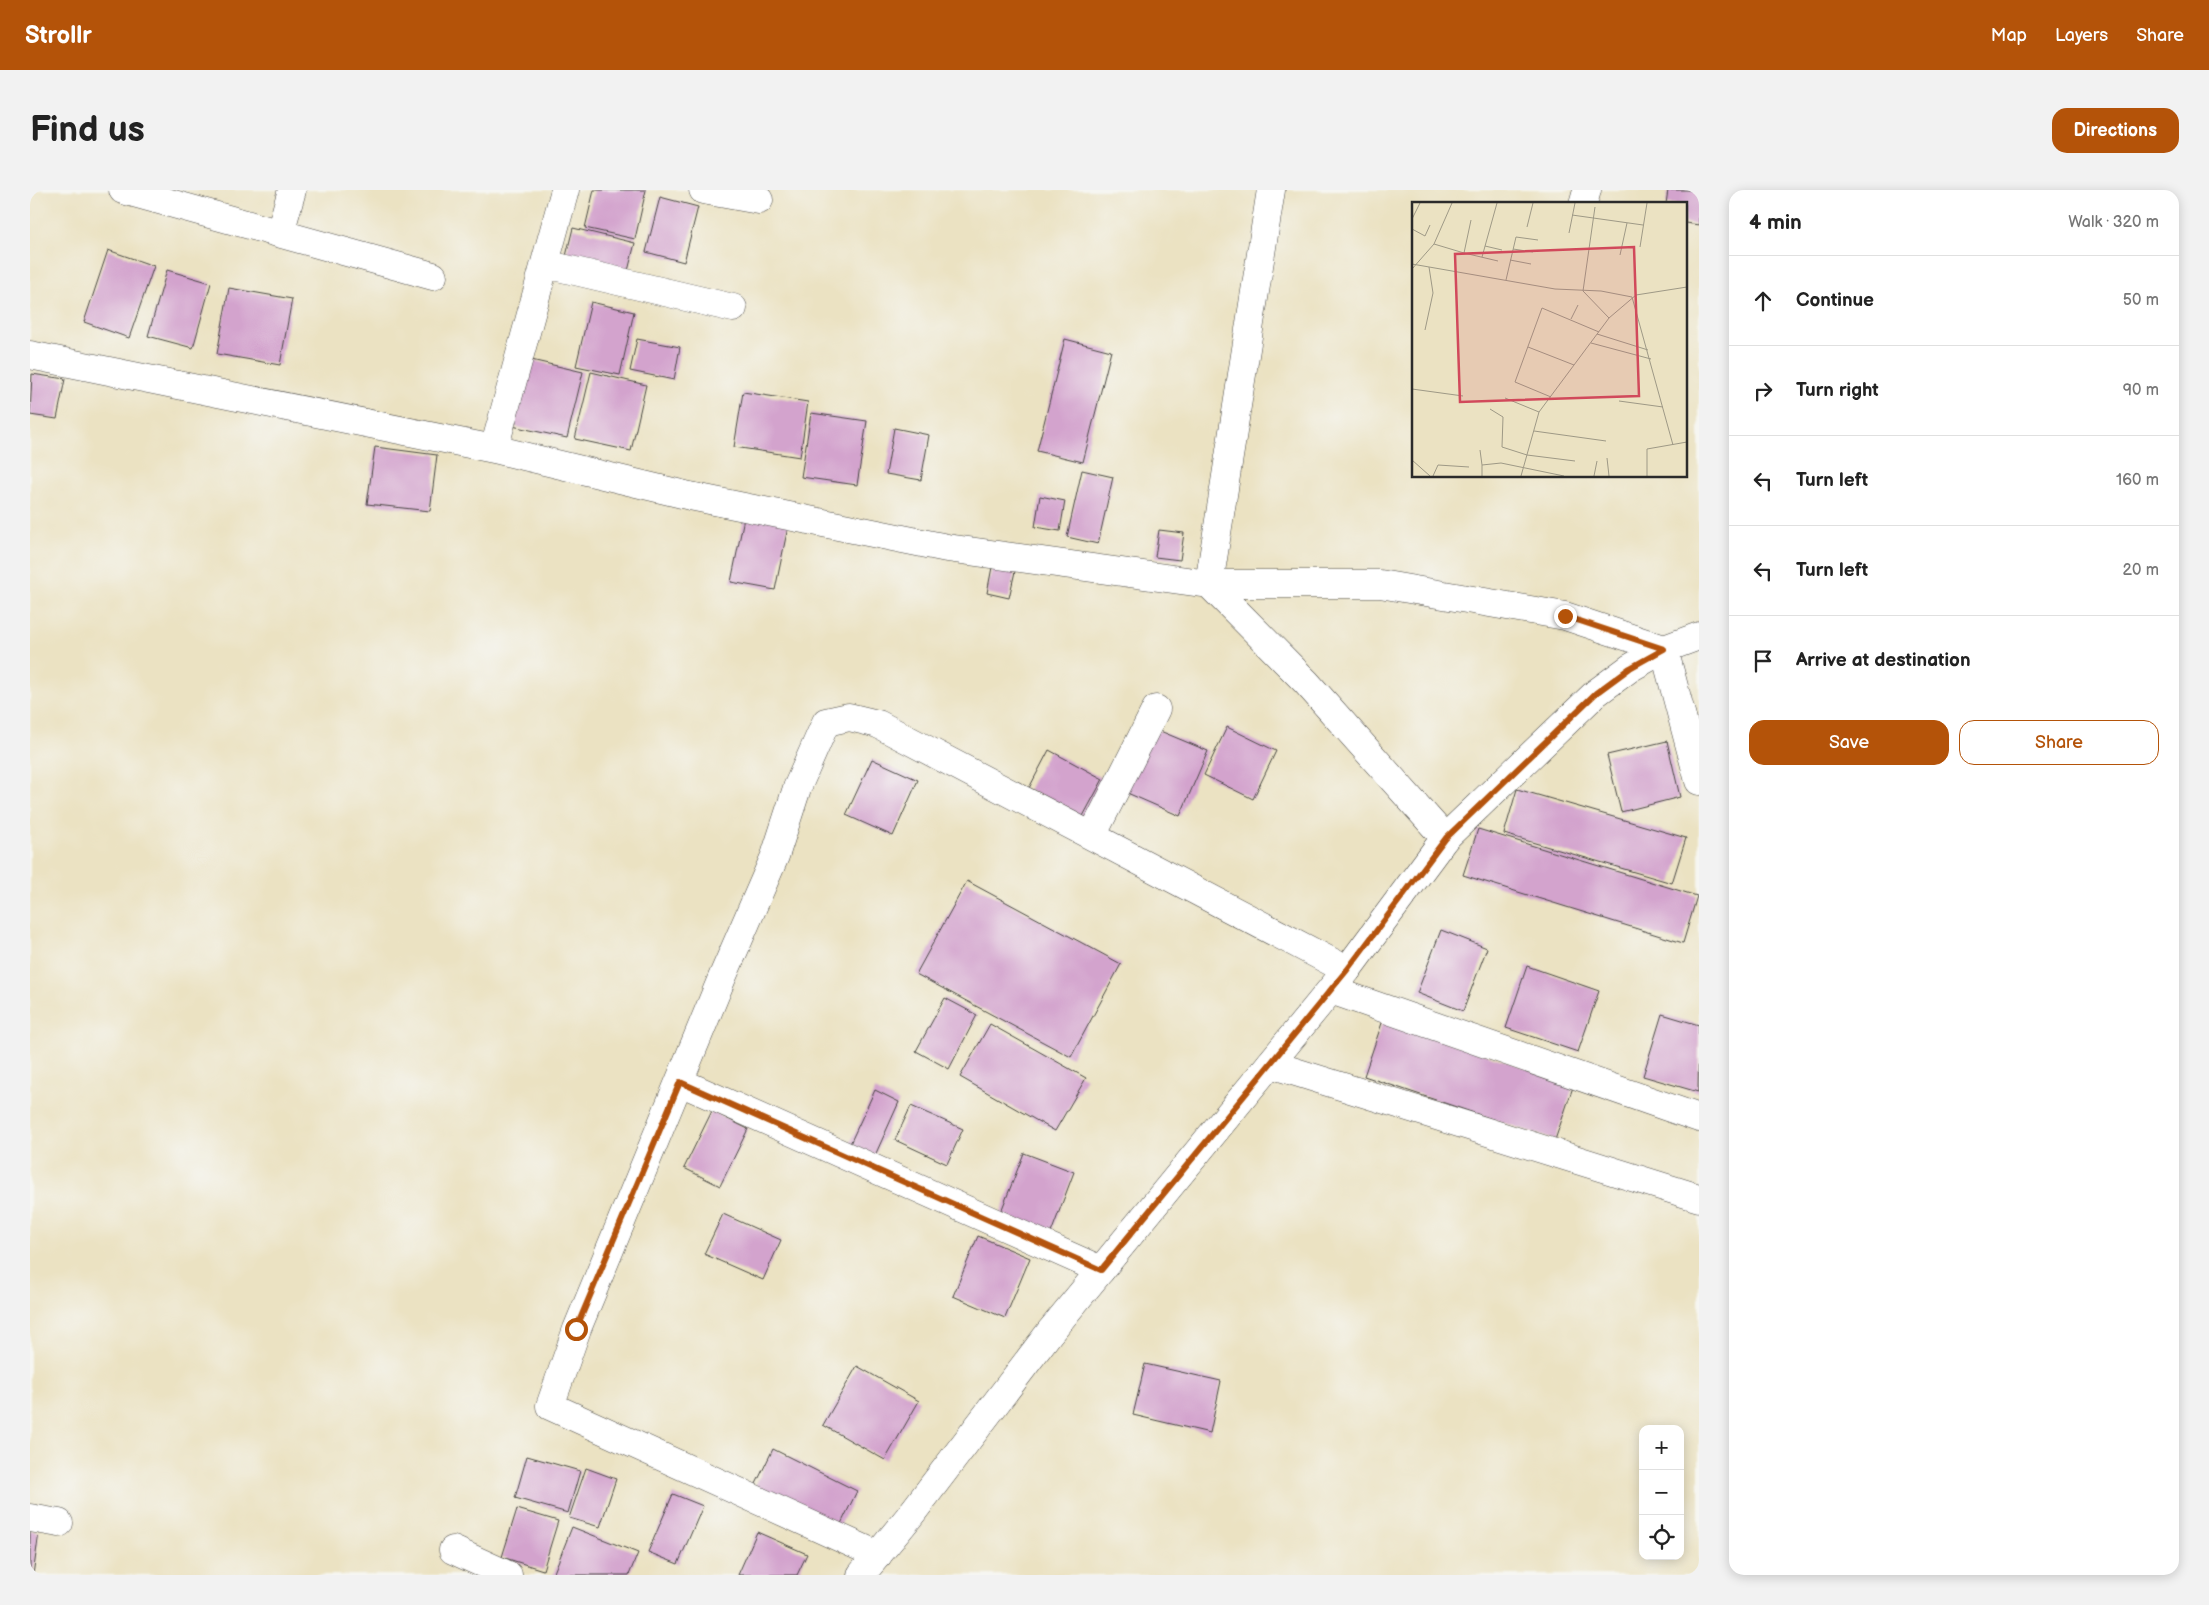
<!DOCTYPE html>
<html lang="en">
<head>
<meta charset="utf-8">
<style>
  body { margin:0; font-family:"Balsamiq Sans",sans-serif; background:#f2f2f2; color:#222 }
  .controls { position:absolute; right:15px; bottom:15px; display:grid; overflow:hidden; border-radius:10px; box-shadow:0 2px 12px #0003 }
  .controls button { width:45px; height:45px; display:grid; place-items:center; padding:0; border:0; border-bottom:1px solid #e0e0e0; background:#fff; color:#222; font:25px sans-serif }
  .stop { position:absolute; width:15px; height:15px; margin:-11px; border:4px solid #b45309; border-radius:50%; background:#fff }
  .stop.end { background:#b45309; border-color:#fff; box-shadow:0 1px 5px #0008 }
  .list { margin:0; padding:0; list-style:none }
  h2 { display:flex; justify-content:space-between; align-items:center; height:65px; margin:0; padding:0 20px; font-size:21px }
  h2 small { font-size:16px; font-weight:400; color:#767676 }
  .list li { display:grid; grid-template-columns:32px 1fr auto; gap:15px; align-items:center; box-sizing:border-box; height:90px; padding:0 20px; border-top:1px solid #e0e0e0 }
  .list b { display:block; font-size:19px; white-space:nowrap }
  .list em { font-size:16px; font-style:normal; color:#767676 }
  .actions { display:flex; gap:10px; padding:15px 20px }
  .actions a { flex:1; padding:11px 0; border:1px solid #b45309; border-radius:15px; text-align:center; font-size:18px; color:#b45309 }
  .actions .main { background:#b45309; color:#fff }
  .icon { flex:none; width:28px; height:28px; fill:none; stroke:currentColor; stroke-width:2; stroke-linecap:round; stroke-linejoin:round }
  .map { position:relative; flex:none; width:1669px; height:1385px; overflow:hidden; border-radius:15px }
  header { display:flex; align-items:center; gap:30px; box-sizing:border-box; height:70px; padding:0 25px; background:#b45309; color:#fff }
  header strong { font-size:24px }
  nav { display:flex; gap:28px; margin-inline-start:auto; font-size:18px }
  .intro { display:flex; align-items:center; justify-content:space-between; box-sizing:border-box; height:120px; padding:0 30px }
  h1 { margin:0; font-size:35px }
  .button { padding:12px 22px; border-radius:15px; background:#b45309; color:#fff; font-size:18px; font-weight:700 }
  main { display:flex; gap:30px; padding:0 30px }
  aside { flex:1; background:#fff; border-radius:15px; box-shadow:0 2px 12px #0003 }
  .map>svg:first-child { display:block }
  .building { fill:#d3a3cd }
  .lines { fill:none; stroke-linecap:round; stroke-linejoin:round }
  .street-casing { stroke:#484642; stroke-width:29 }
  .secondary-casing { stroke:#484642; stroke-width:29 }
  .street { stroke:#fff; stroke-width:28 }
  .secondary { stroke:#fff; stroke-width:28 }
  .route { stroke:#b45309; stroke-width:6 }
  .inset-road { fill:none; stroke:#9e9986; stroke-width:1 }
  .view { fill:#d1495b; fill-opacity:0.15; stroke:#d1495b; stroke-width:2.5 }
  .inset-edge { fill:none; stroke:#2b2b2b; stroke-width:2.5 }
</style>
</head>
<body>
<header>
<strong>Strollr</strong>
<nav><a>Map</a><a>Layers</a><a>Share</a></nav>
</header>
<div class="intro"><h1>Find us</h1><a class="button">Directions</a></div>
<main>
<div class="map">
<svg width="1669" height="1385" viewBox="0 0 1669 1385">
  <rect width="100%" height="100%" fill="#f6f6f2"/>
  <filter id="ink" filterUnits="userSpaceOnUse"><feTurbulence type="fractalNoise" baseFrequency=".02" numOctaves="2"/><feDisplacementMap in="SourceGraphic" scale="10" xChannelSelector="R" yChannelSelector="G"/><feConvolveMatrix kernelMatrix="1 2 1 2 8 2 1 2 1" color-interpolation-filters="sRGB"/></filter>
  <filter id="wash" filterUnits="userSpaceOnUse"><feTurbulence type="fractalNoise" baseFrequency=".0096" numOctaves="4" result="noise"/><feDisplacementMap in="SourceGraphic" scale="20" xChannelSelector="R" yChannelSelector="G"/><feGaussianBlur stdDeviation="1.12" result="paint"/><feColorMatrix in="noise" values="0 0 0 0 0 0 0 0 0 0 0 0 0 0 0 0 0 1.4 0 .05"/><feComposite in="paint" operator="in"/></filter>
  <g filter="url(#wash)">
    <rect width="100%" height="100%" fill="#ebe2c2"/>
    <g id="blocks">
      <path class="building" d="M564 0H616L605 49 555 38Z
        M1638 0H1669V35L1655 33V14H1636Z
        M630 7 668 17 654 72 616 62Z
        M543 38 605 53 597 85 535 70Z
        M78 60 124 76 99 148 54 132Z
        M137 80 181 93 163 158 118 146Z
        M199 98 262 109 250 175 187 164Z
        M561 112 604 122 590 185 546 176Z
        M607 149 650 157 644 190 600 181Z
        M1035 149 1081 161 1053 272 1007 261Z
        M497 169 553 182 537 248 482 236Z
        M561 182 616 195 601 261 545 249Z
        M2 184 35 189 27 229 0 225Z
        M713 202 778 212 770 267 704 257Z
        M781 223 837 231 827 295 771 287Z
        M864 238 899 245 891 290 856 284Z
        M345 257 407 265 400 321 337 314Z
        M1052 280 1083 287 1068 354 1037 347Z
        M1010 306 1035 311 1030 341 1005 337Z
        M716 318 760 327 745 400 701 392Z
        M1129 340 1154 343 1150 370 1125 367Z
        M963 372 986 377 979 408 957 403Z
        M1197 537 1246 561 1223 609 1174 585Z
        M1123 538 1178 561 1150 626 1095 602Z
        M1637 551 1650 607 1591 622 1577 565Z
        M1019 560 1073 589 1052 628 998 600Z
        M842 569 888 590 863 646 816 625Z
        M1487 599 1656 648 1642 693 1474 644Z
        M1448 639 1667 706 1653 753 1433 685Z
        M937 691 1091 774 1041 867 886 784Z
        M1411 740 1457 758 1433 821 1387 803Z
        M1497 776 1569 801 1548 862 1476 838Z
        M915 808 947 825 919 879 886 861Z
        M1632 824 1669 835 1668 902 1613 886Z
        M1353 830 1544 894 1525 950 1334 886Z
        M960 834 1056 888 1025 941 930 887Z
        M845 900 869 912 843 970 818 958Z
        M881 916 933 939 917 974 865 950Z
        M682 921 718 939 690 996 654 978Z
        M994 963 1044 982 1021 1043 970 1024Z
        M693 1024 751 1050 733 1090 674 1064Z
        M948 1046 1000 1068 975 1128 923 1106Z
        M1115 1174 1191 1191 1180 1243 1103 1225Z
        M827 1176 889 1211 855 1270 793 1235Z
        M743 1259 827 1301 809 1338 725 1296Z
        M497 1266 550 1281 538 1323 485 1308Z
        M556 1278 586 1289 570 1337 539 1328Z
        M643 1304 673 1316 648 1374 618 1362Z
        M487 1319 528 1331 513 1380 472 1367Z
        M542 1337 608 1363 599 1385H523Z
        M0 1340 9 1342 3 1385H0Z
        M727 1342 777 1364 767 1385H708Z"/>
    </g>
  </g>
  <g filter="url(#ink)">
    <use href="#blocks" fill-opacity="0" stroke="#484642" stroke-width="1"/>
    <g class="lines">
      <g class="street-casing">
        <path id="street" d="M93 0 403 86
          M673 0 729 10
          M1241 0 1179 394 1276 492 1415 648
          M1553 14 1557 0
          M250 43 262 0
          M515 74 703 118
          M0 165 464 259 660 306 917 358 1179 394H1350L1535 426 1634 459 1669 591
          M464 259 535 0
          M1062 646 1126 519
          M1301 800 1669 928
          M1240 874 1669 1008
          M650 892 1071 1080
          M0 1328 29 1333
          M423 1360 478 1385
          M848 1365 520 1216 547 1139 692 788 745 666 767 598 796 532 819 527 848 534 1317 780"/>
      </g>
      <g class="secondary-casing">
        <path id="secondary" d="M831 1385 879 1327 1020 1142 1317 780 1415 648 1566 503 1600 478 1634 459 1669 446"/>
      </g>
      <use href="#street" class="street"/>
      <use href="#secondary" class="secondary"/>
    </g>
  </g>
  <g class="lines" filter="url(#ink)">
    <path class="route" d="M546 1139 650 892 1071 1080 1317 780 1416 648 1566 503 1600 478 1634 459 1535 426"/>
  </g>
  <g transform="translate(1382 12)">
    <rect width="275" height="275" fill="#ebe2c2"/>
    <path class="inset-road" d="M183 5 171 89 197 116M160 13 231 23M0 17 8 1M115 25 121 1M0 27 13 34 18 23M157 31 163 1M22 42 52 51 59 18M73 44 90 48M228 45 235 1M101 47 121 50M52 51 86 59M208 53 215 21M70 55 85 1M98 58 119 62M0 62 143 87 189 89 220 95 261 243M0 67 22 42 40 1M94 78 104 35 126 38M159 117 166 103M13 128 21 91 17 65M185 132 236 148M179 141 239 157M116 145 162 163M0 187 51 194M139 195 103 180 130 106 187 130M93 196 127 210M207 199 251 205M78 207 91 215 90 245 115 253 163 259M122 229 194 239M68 248 70 263M195 256 197 274M0 258 18 274M21 274 26 263 57 265M70 274V263L89 261 152 274M109 274 127 210 197 116 224 93 275 85M182 274 185 259M235 274V247L275 240"/>
    <path class="view" d="M222 45 227 194 48 200 43 52Z"/>
    <rect width="275" height="275" class="inset-edge"/>
  </g>
</svg>
<div class="controls">
<button>+</button>
<button>−</button>
<button><svg class="icon" aria-label="locate" viewBox="0 0 24 24"><circle cx="12" cy="12" r="6"/><path d="M12 2v4M12 18v4M2 12h4M18 12h4"/></svg></button>
</div>
<div class="stop" style="left:546px;top:1139px"></div>
<div class="stop end" style="left:1535px;top:426px"></div>
</div>
<aside>
<h2>4 min<small>Walk · 320 m</small></h2>
<ul class="list">
<li><svg class="icon" aria-label="ahead" viewBox="0 0 24 24"><path d="M12 20V5M6 11l6-6 6 6"/></svg><div><b>Continue</b></div><em>50 m</em></li>
<li><svg class="icon" aria-label="right" viewBox="0 0 24 24"><path d="M7 20v-9h11M14 6l5 5-5 5"/></svg><div><b>Turn right</b></div><em>90 m</em></li>
<li><svg class="icon" aria-label="left" viewBox="0 0 24 24"><path d="M17 20v-9H6M10 6l-5 5 5 5"/></svg><div><b>Turn left</b></div><em>160 m</em></li>
<li><svg class="icon" aria-label="left" viewBox="0 0 24 24"><path d="M17 20v-9H6M10 6l-5 5 5 5"/></svg><div><b>Turn left</b></div><em>20 m</em></li>
<li><svg class="icon" aria-label="arrive" viewBox="0 0 24 24"><path d="M6 21V4h12l-3 4 3 4H6"/></svg><div><b>Arrive at destination</b></div></li>
</ul>
<div class="actions"><a class="main">Save</a><a>Share</a></div>
</aside>
</main>
</body>
</html>
